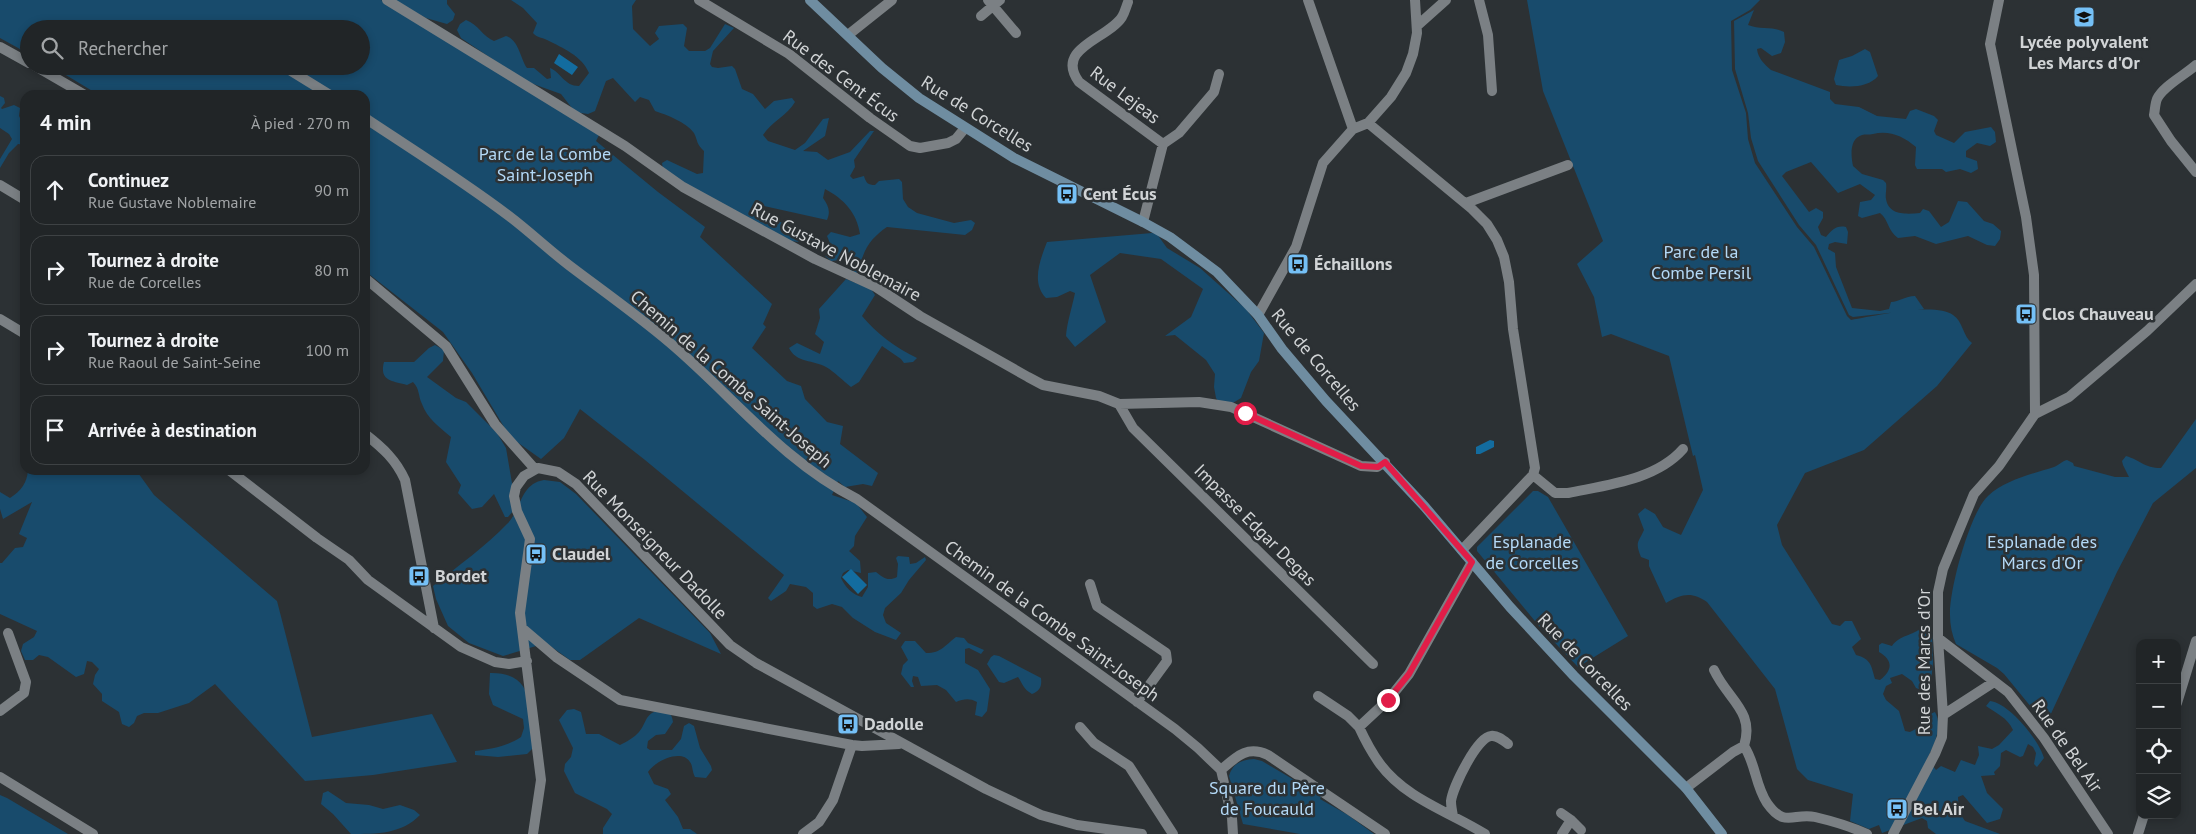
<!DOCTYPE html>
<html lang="fr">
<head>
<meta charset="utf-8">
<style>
  body { margin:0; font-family:"PT Sans",sans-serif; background:#292d2f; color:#f1f3f6 }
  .controls { position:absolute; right:15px; bottom:15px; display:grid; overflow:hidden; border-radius:10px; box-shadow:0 2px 8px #0003 }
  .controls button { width:45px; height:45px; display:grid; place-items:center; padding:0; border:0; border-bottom:1px solid #3e4244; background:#212527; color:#f1f3f6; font:25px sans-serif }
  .stop { position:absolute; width:15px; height:15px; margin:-11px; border:4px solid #e11d48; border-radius:50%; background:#fff }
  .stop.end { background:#e11d48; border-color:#fff; box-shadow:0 1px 5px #0008 }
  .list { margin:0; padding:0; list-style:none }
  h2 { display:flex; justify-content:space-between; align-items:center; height:65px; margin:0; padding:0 20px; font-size:21px }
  h2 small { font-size:16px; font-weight:400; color:#a2a5a7 }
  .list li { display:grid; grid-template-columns:32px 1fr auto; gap:15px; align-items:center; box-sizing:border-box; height:70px; margin:0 10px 10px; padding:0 10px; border:1px solid #3e4244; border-radius:15px }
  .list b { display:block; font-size:19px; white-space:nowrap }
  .list p { margin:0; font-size:16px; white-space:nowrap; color:#a2a5a7 }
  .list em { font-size:16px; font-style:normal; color:#a2a5a7 }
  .icon { flex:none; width:28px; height:28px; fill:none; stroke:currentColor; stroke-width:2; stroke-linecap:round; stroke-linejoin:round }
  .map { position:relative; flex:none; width:2196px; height:834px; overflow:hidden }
  .search { position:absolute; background:#212527; box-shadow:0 2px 8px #0003; left:20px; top:20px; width:350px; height:55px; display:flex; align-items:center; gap:12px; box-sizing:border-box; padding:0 18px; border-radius:28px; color:#a2a5a7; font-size:19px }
  .panel { position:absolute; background:#212527; box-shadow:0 2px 8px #0003; left:20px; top:90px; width:350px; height:385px; border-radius:15px }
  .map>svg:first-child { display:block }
  .green { fill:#184b6c }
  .water { fill:#136c9f }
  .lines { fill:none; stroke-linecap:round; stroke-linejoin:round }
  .minor { stroke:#7b8084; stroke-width:10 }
  .secondary { stroke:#6f8da1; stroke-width:10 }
  .route { stroke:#e11d48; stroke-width:6 }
  .labels { text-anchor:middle; stroke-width:5; stroke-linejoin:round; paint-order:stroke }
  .poi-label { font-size:18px; font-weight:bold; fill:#d1d4d6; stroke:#2c3134; text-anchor:start }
  .street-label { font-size:18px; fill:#d1d4d6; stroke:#2c3134 }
  .park-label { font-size:18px; fill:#b3d9f7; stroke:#2c3134 }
</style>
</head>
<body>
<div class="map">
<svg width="2196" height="834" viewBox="0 0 2196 834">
  <rect width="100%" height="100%" fill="#2c3134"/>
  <path class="green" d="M0 0H381L599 135 596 141 658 192 705 227 700 237 772 304 763 324 766 327 752 348 787 381 801 386 805 399 827 422 843 426 840 444 878 473 872 486 863 484 845 487 838 481 832 495 856 503 867 517 855 536 854 546 849 551 860 561 861 573 848 570 843 573 841 578C845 587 853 595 862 597L868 587V573L876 572C882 577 888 582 897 577L898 564 896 558 898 556 909 557 910 564 916 563 925 557 926 560 909 580 901 593 885 608 883 615 886 623 901 633 896 640 875 632 853 618 842 607 832 604 817 609 813 606V593L806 587 790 584 786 591 771 601 768 598 784 575 645 460 580 409 564 438 541 459 510 437 472 373 443 332 365 271V95H99L51 66H361V29H29V54L0 38Z
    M393 0H447V4L455 14 453 20 447 24 426 18Z
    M511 0H636L632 6 633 29 650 46 659 39 655 33 659 26 683 24 687 28 684 46 689 51H705L710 48 725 24 734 28 713 51 710 64 712 67 718 68 732 66 735 69 742 89 753 94 765 109 774 101 792 98 795 102C788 115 771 122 763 135L768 141 795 150 805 143 823 119 829 118 825 136 803 151 817 152 828 160 850 152 870 131H874L854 160 855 167 850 176 853 179 864 176C866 183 868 185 875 185L879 181 899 179 902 182 903 199 908 207 917 213 954 223 971 220 975 223 972 230 965 235 887 227C875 235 866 245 862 259 860 265 861 269 857 275L851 273V258L847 254 840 260 831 261 825 256 834 253 827 236 831 232 850 237 860 234C857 213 844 199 825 189L823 198C828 205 831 211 827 220L764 206 758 210V217C774 220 796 222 799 242L783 240 707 198 663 169 662 163 667 160 697 174 703 173 704 151C696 144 698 141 694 133 686 122 667 115 655 111L649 100 640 97 635 102 613 78 606 81 595 111 588 114 575 112 561 94 525 81 461 38 457 30 460 24 466 20C478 24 483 37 494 41L506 36C519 40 520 58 527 68H534L547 79 551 78 550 68C562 73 564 86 579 86L589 73C582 56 563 48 547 40 541 37 537 38 533 33L537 23 523 8Z
    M1527 0H1760L1750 10 1731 21 1732 70 1746 113 1748 139 1755 163 1797 227 1814 247 1847 316 1851 320C1875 316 1935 302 1953 315 1963 321 1963 337 1972 343L1937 386 1864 450 1805 473 1777 525 1782 545 1832 624 1840 626 1845 621H1852L1861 639 1852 647 1856 655C1871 659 1871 665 1875 679L1880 680C1893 670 1893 660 1879 652V645L1882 643 1892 646C1899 635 1913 636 1922 627L1927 628 1932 632 1933 663 1930 690 1927 692 1916 688 1912 681 1902 674 1890 678 1892 683 1886 686 1883 694 1886 700 1899 711 1905 731 1910 732C1917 728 1925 725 1931 720L1930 714 1935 712C1943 726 1934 746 1927 759L1936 770 1941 766 1955 772 1961 760 1975 765 1979 755 1978 746 1992 749 1999 745 2013 730C2007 717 1997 714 1986 706L1990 701C2009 703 2039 740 2044 758L2037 767 2034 764 2036 753 2033 747 2028 744 2023 756 2020 757 2006 750 2001 753 2000 766 1994 772 1995 775 1981 776 1987 793 2003 809 2000 819 1987 823 1963 795 1958 797 1959 812 1965 821 2000 834H1936L1928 828 1927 821 1922 818 1882 833 1879 825 1869 829 1850 821 1853 794 1808 780 1797 769 1775 689 1707 602C1692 591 1681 594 1666 603L1649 566V560L1641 557C1635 542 1638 543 1644 530L1638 514 1645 508 1655 514 1663 527 1681 535 1703 490 1695 455 1693 456 1669 356 1611 334 1602 337 1594 297 1577 264 1603 241 1543 91Z
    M1754 10 1748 25C1760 30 1773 26 1784 32L1785 42 1781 53 1772 56 1761 48 1757 49C1758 58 1764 64 1771 70L1830 92V99L1835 104 1859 107 1877 116 1906 119 1910 111 1916 109 1934 116 1938 120 1934 131 1936 135 1954 143 1965 132 1991 127 1995 132 1996 142 1990 146 1977 143 1966 151V157L1977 161 1978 169 1971 173 1960 169 1946 172 1942 169H1917L1915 165 1916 147C1903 136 1889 130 1873 134 1869 135 1865 134 1862 135 1849 139 1851 156 1853 166L1862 174 1883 180 1886 183C1887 188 1885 195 1886 199 1889 216 1907 214 1920 213L1923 209 1929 211 1941 227 1949 222 1958 201 1967 202 1984 221 1993 224 2001 231 2000 239 1995 246 1987 245 1968 236 1936 244 1915 236 1898 238C1887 230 1889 220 1880 213L1862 218 1858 216 1860 202 1871 200 1875 195 1860 184 1838 193 1811 162 1786 172 1782 176 1809 212 1816 208 1823 212V218L1818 227 1821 235 1826 237C1832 230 1836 225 1846 227L1848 232 1847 244 1835 242 1829 244 1828 249 1835 253 1836 267 1852 308 1880 311 1889 309 1891 302C1899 302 1905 296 1915 296L1924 309 1853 317 1849 315 1816 245 1799 225 1758 161 1751 138 1748 113 1735 69 1734 21Z
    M1865 49 1870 52 1878 76C1869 87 1850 88 1836 85L1834 79 1839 60 1852 56Z
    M0 96 4 98 5 103 1 108 2 109 14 105 20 108 19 116 21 120H25V145L18 144 9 153 0 168V159L12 139 9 134 0 128Z
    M1152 233 1157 234 1167 248 1200 268 1246 309 1264 333 1259 361 1251 372 1241 398 1228 406 1221 405 1216 398 1214 387 1215 374 1206 360 1175 335 1165 336 1191 317 1203 289 1161 259 1120 253 1090 275 1106 322 1075 347 1066 336C1067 322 1072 308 1075 293L1070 291 1057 297 1046 298C1031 283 1040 260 1047 242Z
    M846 279 871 289 875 295 862 316C877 334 896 348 917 358L913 362 904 363 901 359 882 346 859 382 851 387C843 381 835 372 826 367 814 360 796 363 789 348L797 343 820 354 824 342 815 334 820 318 819 309Z
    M435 345 444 350 443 361 427 377 456 398 466 402 497 433 506 448 513 489V511L508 517H505L494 494 482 507 472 509 458 493 461 485 446 462 451 437C439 427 427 418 422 404 418 396 420 389 413 382L407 385C392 381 379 381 384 362H414L429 348Z
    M2196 419V468L2153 503 2117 572 2048 720 2041 719 2004 674 1997 668 1956 644C1952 635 1950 625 1950 615 1949 590 1970 512 1988 496 2005 480 2032 474 2054 467 2059 465 2062 461 2067 460L2073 463 2074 466 2115 477H2129L2123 465 2122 461 2126 456C2140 460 2144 468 2161 468Z
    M28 470H136L154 495 277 601 312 737 432 714 457 762 373 775 305 781 215 684 189 703 158 713H144L137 716 134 723 129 727 122 724 119 712 102 701V694L93 684 95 675 99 669 92 662 87 661 84 674 76 677 48 657 39 655 33 660H25L21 651 23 644 34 637 37 631 0 614V563H2L15 548 23 547 27 538 19 534 32 502 3 519 0 509V492L10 498C21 491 27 483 28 470Z
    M544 480 560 482 576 494 710 633 721 654 639 618 580 660H570L546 643 503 656 469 643 448 626 436 599 433 586C458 566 486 546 508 523 522 508 520 484 544 480Z
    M1533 491H1538L1548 497 1628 636 1578 667 1539 626 1477 551V547Z
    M956 637 964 638 968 643 984 650 981 654 969 648 965 649V663L978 670 990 689 987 711 982 717 975 715 977 702C969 698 964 699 956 702L946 690 937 685 921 686 918 677 913 676 912 681 914 687H911L901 674 903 665 908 660 901 647 905 641H915L926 653C942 653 945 645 956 637Z
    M994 655 999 656 1041 678C1042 686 1040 691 1032 694 1023 689 1023 684 1018 677L1004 683 999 682 987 664 991 657Z
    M490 673C537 672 530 713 533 748L527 754 498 757 475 755V751C491 749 508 746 521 737L524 728 523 719 493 705 489 694Z
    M574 709 581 712 586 734H599L620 745C626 742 635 737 639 732 648 721 645 710 664 711 671 712 672 716 673 722L665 734 656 735 648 741 647 748 650 750H672L681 739 684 726 689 723 694 726 700 748 711 766 712 770 706 778 695 777C692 772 693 766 690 762 681 748 654 762 648 772L654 784 668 789 671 794 665 800 678 817 683 829H690L697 834H603V828L612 814 607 809 575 793 564 771 565 764 571 757 573 748 559 720 567 710Z
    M1254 759 1262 761 1318 794 1321 797 1320 799 1348 815 1374 834H1300L1243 824 1229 776C1233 763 1241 760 1254 759Z
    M328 791 346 803 369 805 383 809 400 805 414 810 420 815C402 834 377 834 351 834L333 814 321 804 323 793Z
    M0 795 7 798 68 834H0Z"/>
  <path class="water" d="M559 54 578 67 572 75 554 63Z
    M1490 440 1494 441V447L1480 454H1476V447Z
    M851 569 867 585 858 594 842 577Z"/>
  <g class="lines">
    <path class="minor" d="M387 0 625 146 683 187 815 259 876 287 920 316 1028 377 1043 385 1099 396 1119 404 1199 402 1231 407 1361 466 1377 467 1385 462
      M699 0 789 54 870 118 910 146 920 148 948 143 956 139 965 128
      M988 0 1016 33
      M1308 0 1353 129
      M1479 0 1488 35 1492 91
      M1999 0 1990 44 2026 217 2034 275 2035 414
      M1128 2C1126 7 1125 12 1122 17 1108 39 1054 48 1079 82L1163 144
      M981 16 1000 0
      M1418 25 1446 0
      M848 35 892 0
      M0 47 29 63
      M2196 65C2185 75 2163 86 2157 99 2155 104 2155 110 2154 115L2171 141 2196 172
      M35 66 85 95
      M283 66 330 95
      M365 118C413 150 463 181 509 216 530 232 549 250 570 266 603 291 637 315 669 342 732 395 782 461 857 499L1175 729 1198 748 1221 770
      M1368 123 1472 209 1487 224 1497 240 1504 257 1509 282 1513 329 1535 468 1533 475 1462 550
      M0 185 25 200
      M1466 203 1568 165
      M1143 222 1163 144 1179 133 1214 92 1219 74
      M365 278 446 346 495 424 534 468
      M1258 315 1296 247 1323 163 1353 129 1368 123 1391 97 1406 73 1413 54 1417 33 1415 0
      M0 319 25 334
      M1119 404 1133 428 1373 664
      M365 434C383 448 396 460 405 480L434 628
      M229 470 317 538 349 560 368 580 461 647 495 662 509 664 527 661
      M1533 475 1555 493H1568C1606 485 1656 480 1683 449
      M1472 562 1409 674 1388 700 1359 727C1365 740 1372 753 1380 764 1406 799 1450 812 1485 834
      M1090 584 1097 606 1166 653 1167 661 1137 702
      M522 628 556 657 620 700 852 745 862 746 899 744
      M1938 638 2008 692 2044 738 2108 834
      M1714 670C1728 700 1755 711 1744 746
      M1318 696 1348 716 1359 727
      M2177 703 2196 641
      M0 711 24 693 26 682 8 633
      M1943 715 1994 682
      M1080 727 1094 743 1129 766 1173 834
      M0 777 93 834
      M1686 788 1733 752 1744 746C1756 764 1755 785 1767 803 1785 829 1794 812 1815 817 1832 821 1852 827 1867 834
      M1561 813 1571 820
      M1453 816C1452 811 1451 806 1451 801 1453 787 1477 737 1491 736 1497 735 1503 740 1508 744
      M533 834 541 780 520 613 530 539 517 511 514 496 516 487 524 476 538 468 558 472 576 484 730 645 756 663 986 789 1041 815 1077 825 1142 834
      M803 834 819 822 833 800 852 745
      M1233 834 1232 818 1221 770C1236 757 1247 745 1268 755L1385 834
      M1562 834 1571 820 1581 830
      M1893 834 1935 754 1942 737 1943 715 1938 638V592L1943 569 1974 494 1999 466 2035 414 2069 397 2147 331 2196 284
      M2138 834 2144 815"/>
    <path class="secondary" d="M810 0 882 68 919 98 1014 158 1143 222 1170 237 1217 272 1258 315 1282 349 1326 401 1425 507 1510 607 1574 676 1686 788 1722 834"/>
  </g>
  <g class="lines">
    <path class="route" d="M1245 413 1361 466 1378 467 1385 462 1472 562 1409 674 1388 700"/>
  </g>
  <defs>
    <g id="school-square" transform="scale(1.125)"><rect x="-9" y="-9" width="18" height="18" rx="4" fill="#75c0f6" stroke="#2c3134"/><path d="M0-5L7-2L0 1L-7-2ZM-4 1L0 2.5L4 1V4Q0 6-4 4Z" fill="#111"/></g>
    <g id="bus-square" transform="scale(1.125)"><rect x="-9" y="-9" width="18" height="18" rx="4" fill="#75c0f6" stroke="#2c3134"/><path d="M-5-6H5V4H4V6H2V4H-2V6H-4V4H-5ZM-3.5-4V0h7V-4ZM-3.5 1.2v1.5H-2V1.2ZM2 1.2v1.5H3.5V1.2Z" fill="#111"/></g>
  </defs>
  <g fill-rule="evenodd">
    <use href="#school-square" x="2084" y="17"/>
    <use href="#bus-square" x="1067" y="194"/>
    <use href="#bus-square" x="1298" y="264"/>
    <use href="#bus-square" x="2026" y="314"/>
    <use href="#bus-square" x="536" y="554"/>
    <use href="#bus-square" x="419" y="576"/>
    <use href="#bus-square" x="848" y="724"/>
    <use href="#bus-square" x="1897" y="809"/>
  </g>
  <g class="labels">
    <g class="poi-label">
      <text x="2084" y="48" text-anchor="middle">Lycée polyvalent<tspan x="2084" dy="21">Les Marcs d'Or</tspan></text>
      <text x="1083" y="200">Cent Écus</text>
      <text x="1314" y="270">Échaillons</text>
      <text x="2042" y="320">Clos Chauveau</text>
      <text x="552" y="560">Claudel</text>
      <text x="435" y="582">Bordet</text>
      <text x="864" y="730">Dadolle</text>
      <text x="1913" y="815">Bel Air</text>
    </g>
    <g class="street-label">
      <text transform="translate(841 76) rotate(37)" y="6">Rue des Cent Écus</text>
      <text transform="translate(1125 95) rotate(37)" y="6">Rue Lejeas</text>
      <text transform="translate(977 114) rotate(32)" y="6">Rue de Corcelles</text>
      <text transform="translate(836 252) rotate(28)" y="6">Rue Gustave Noblemaire</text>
      <text transform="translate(1316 360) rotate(50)" y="6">Rue de Corcelles</text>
      <text transform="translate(731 379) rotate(41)" y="6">Chemin de la Combe Saint-Joseph</text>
      <text transform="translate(1255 525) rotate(45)" y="6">Impasse Edgar Degas</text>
      <text transform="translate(655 545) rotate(46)" y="6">Rue Monseigneur Dadolle</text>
      <text transform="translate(1052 621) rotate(36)" y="6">Chemin de la Combe Saint-Joseph</text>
      <text transform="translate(1585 662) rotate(46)" y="6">Rue de Corcelles</text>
      <text transform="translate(1924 662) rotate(-90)" y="6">Rue des Marcs d'Or</text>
      <text transform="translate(2067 746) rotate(55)" y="6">Rue de Bel Air</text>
    </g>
    <g class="park-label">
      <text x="545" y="160">Parc de la Combe<tspan x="545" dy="21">Saint-Joseph</tspan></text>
      <text x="1701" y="258">Parc de la<tspan x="1701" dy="21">Combe Persil</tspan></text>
      <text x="1532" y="548">Esplanade<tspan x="1532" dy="21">de Corcelles</tspan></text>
      <text x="2042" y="548">Esplanade des<tspan x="2042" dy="21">Marcs d'Or</tspan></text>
      <text x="1267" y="794">Square du Père<tspan x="1267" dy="21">de Foucauld</tspan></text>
    </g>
  </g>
</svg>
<div class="controls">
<button>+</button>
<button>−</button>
<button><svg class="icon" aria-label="locate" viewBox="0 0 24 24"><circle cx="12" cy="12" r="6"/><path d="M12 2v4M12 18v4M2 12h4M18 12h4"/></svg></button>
<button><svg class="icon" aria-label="layers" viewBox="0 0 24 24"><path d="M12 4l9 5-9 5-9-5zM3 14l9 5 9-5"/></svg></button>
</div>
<div class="stop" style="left:1245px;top:413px"></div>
<div class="stop end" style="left:1388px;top:700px"></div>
<div class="search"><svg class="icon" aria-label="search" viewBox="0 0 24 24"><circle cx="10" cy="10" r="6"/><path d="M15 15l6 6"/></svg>Rechercher</div>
<section class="panel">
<h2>4 min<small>À pied · 270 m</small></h2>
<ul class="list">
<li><svg class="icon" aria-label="ahead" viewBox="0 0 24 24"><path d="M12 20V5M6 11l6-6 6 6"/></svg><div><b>Continuez</b><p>Rue Gustave Noblemaire</p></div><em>90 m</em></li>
<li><svg class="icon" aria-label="right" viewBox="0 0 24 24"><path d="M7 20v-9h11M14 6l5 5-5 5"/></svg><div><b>Tournez à droite</b><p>Rue de Corcelles</p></div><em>80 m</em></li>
<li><svg class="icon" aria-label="right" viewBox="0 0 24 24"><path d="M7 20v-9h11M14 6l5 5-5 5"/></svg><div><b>Tournez à droite</b><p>Rue Raoul de Saint-Seine</p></div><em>100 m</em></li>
<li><svg class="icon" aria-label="arrive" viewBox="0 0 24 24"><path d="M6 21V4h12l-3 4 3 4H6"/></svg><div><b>Arrivée à destination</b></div></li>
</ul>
</section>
</div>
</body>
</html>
